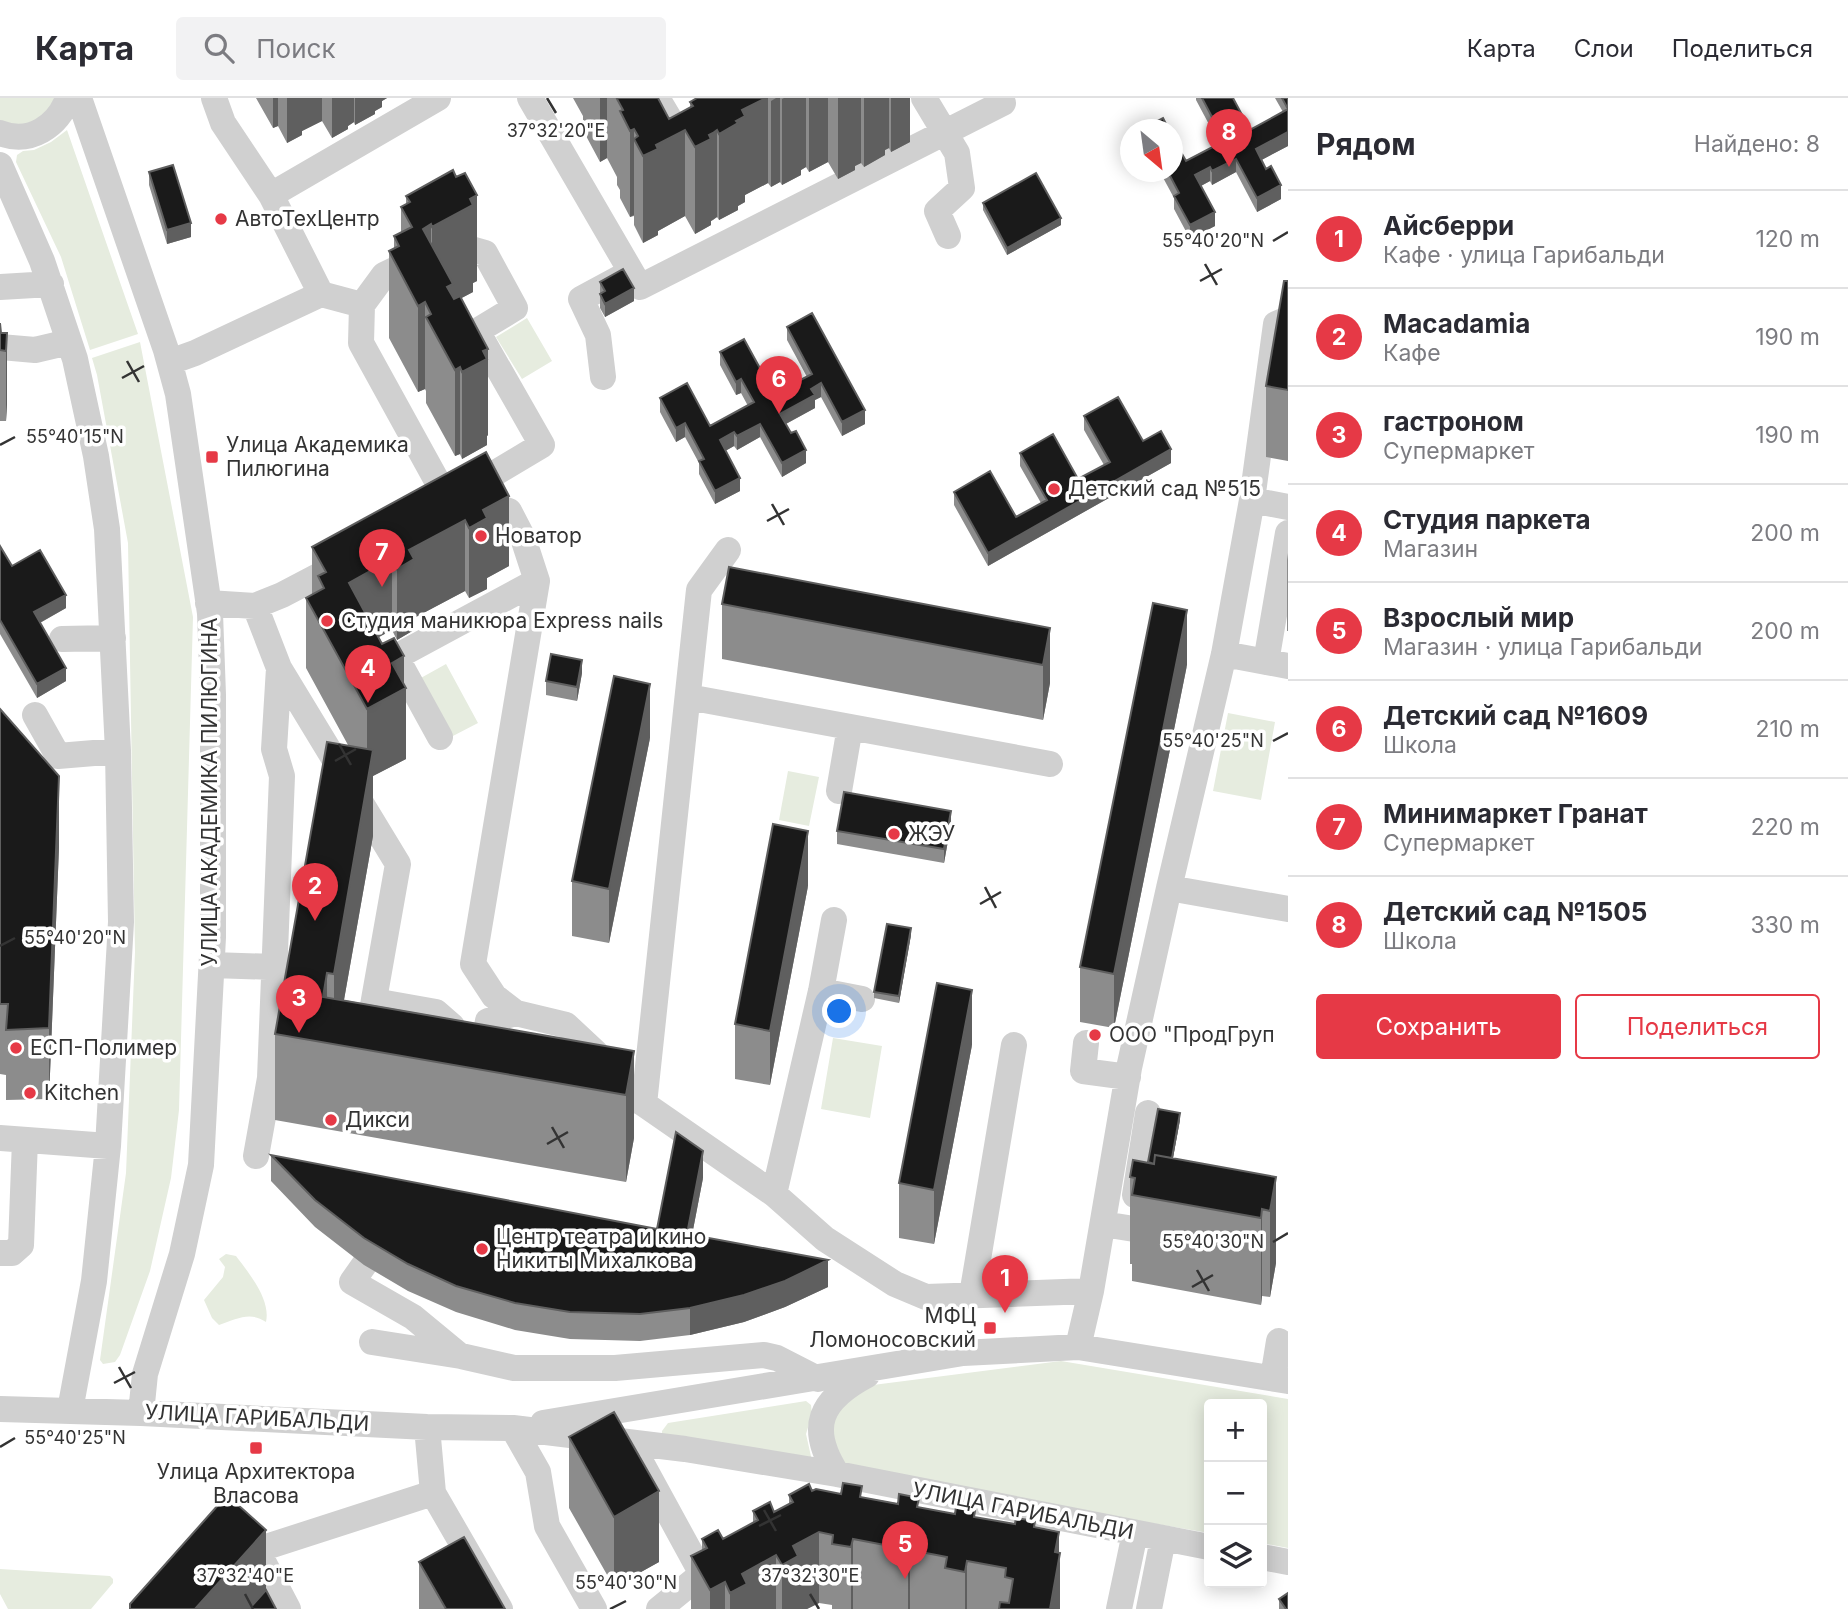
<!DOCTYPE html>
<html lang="ru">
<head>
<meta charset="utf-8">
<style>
  body { margin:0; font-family:Inter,sans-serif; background:#f2f2f3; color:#2b2b33 }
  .controls { position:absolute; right:21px; bottom:21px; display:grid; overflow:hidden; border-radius:7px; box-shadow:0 4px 18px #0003 }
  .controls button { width:63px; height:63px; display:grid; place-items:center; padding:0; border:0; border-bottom:2px solid #e1e1e2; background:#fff; color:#2b2b33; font:35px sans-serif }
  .compass { position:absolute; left:1120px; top:21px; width:63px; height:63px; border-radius:50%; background:#fff; box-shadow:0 4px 18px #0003; rotate:151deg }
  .you { position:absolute; left:840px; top:914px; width:24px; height:24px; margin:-18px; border:5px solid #fff; border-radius:50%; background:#1a73e8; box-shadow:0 0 0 10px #1a73e833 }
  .badge { display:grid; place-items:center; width:46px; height:46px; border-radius:50%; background:#e63946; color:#fff; font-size:23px; font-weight:700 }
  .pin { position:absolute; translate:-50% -58px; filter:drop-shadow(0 2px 4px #0008) }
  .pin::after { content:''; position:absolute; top:37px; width:24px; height:21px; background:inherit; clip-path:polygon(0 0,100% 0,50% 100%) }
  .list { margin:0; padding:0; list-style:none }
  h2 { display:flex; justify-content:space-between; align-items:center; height:91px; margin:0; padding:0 28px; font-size:30px }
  h2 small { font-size:23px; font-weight:400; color:#7c7c81 }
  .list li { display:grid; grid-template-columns:46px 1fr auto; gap:21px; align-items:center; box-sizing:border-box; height:98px; padding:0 28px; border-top:2px solid #e1e1e2 }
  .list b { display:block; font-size:26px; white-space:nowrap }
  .list p { margin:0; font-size:23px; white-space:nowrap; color:#7c7c81 }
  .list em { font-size:23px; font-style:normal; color:#7c7c81 }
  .actions { display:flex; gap:14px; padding:21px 28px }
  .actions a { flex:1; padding:16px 0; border:2px solid #e63946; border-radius:7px; text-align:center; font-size:24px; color:#e63946 }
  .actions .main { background:#e63946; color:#fff }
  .icon { flex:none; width:38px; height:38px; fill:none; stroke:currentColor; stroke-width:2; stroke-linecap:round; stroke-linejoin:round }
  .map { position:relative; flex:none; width:1288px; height:1511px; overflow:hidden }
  header { display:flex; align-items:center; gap:42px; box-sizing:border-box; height:98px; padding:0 35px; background:#fff; border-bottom:2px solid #e1e1e2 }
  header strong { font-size:33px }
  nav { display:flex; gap:38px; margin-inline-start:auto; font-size:24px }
  .search { width:490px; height:63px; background:#f2f2f3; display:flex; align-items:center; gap:18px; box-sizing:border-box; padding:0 24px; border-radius:7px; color:#7c7c81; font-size:26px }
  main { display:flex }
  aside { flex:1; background:#fff }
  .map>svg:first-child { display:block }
  .green { fill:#e6ecdf }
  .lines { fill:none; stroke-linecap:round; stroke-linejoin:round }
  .minor { stroke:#d0d0d0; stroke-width:26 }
  .wall { fill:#8c8c8c }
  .shaded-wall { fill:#5f5f5f }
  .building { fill:#1a1a1a; stroke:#5f5f5f; stroke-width:2 }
  .ticks { fill:none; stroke:#333; stroke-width:2.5 }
  .poi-dot { fill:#e63946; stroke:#fff; stroke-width:2.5 }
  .labels { text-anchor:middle; stroke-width:7; stroke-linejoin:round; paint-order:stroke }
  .poi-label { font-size:21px; fill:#333; stroke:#fff; text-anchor:start }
  .street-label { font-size:21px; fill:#333; stroke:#fff }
  .ticks-label { font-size:18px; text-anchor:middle; fill:#333; stroke:#fff; stroke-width:7; stroke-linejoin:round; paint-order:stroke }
</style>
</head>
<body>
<header>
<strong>Карта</strong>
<div class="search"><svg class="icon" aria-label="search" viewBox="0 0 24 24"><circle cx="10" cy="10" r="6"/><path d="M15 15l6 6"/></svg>Поиск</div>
<nav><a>Карта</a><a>Слои</a><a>Поделиться</a></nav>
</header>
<main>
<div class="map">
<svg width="1288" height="1511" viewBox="0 0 1288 1511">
  <rect width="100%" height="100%" fill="#fff"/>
  <path class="green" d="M0 0H55V2L34 28 0 25Z
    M67 32 138 236 90 252 61 159 16 64 17 57 23 53 34 52 51 44Z
    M527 220 552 263 522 281 496 239Z
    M140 244 193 519 179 1012 171 1080 150 1173 120 1257 115 1264 103 1266 100 1262 126 1075 135 854 128 445 97 277 92 260Z
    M446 566 478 625 451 639 419 581Z
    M1228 615 1275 624 1261 702 1213 693Z
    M788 673 819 679 809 728 779 722Z
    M833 940 882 948 870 1020 821 1011Z
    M226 1156 236 1158C249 1175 271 1202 266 1224 250 1213 237 1221 219 1227L212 1220 204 1202 223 1179 225 1169 219 1161Z
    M1061 1263 1288 1301V1450L1262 1445V1306H1209V1435L848 1373C831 1350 830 1333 838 1307L873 1287Z
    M806 1303 811 1307 812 1316 806 1336 812 1363 662 1345V1333L668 1325Z
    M0 1471 110 1478 113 1481V1485L91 1511H8L0 1496Z"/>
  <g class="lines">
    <path class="minor" d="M79 0 166 252 178 296 210 515 213 597V839L201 1067 182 1156 145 1276 141 1315
      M214 0 223 25 271 97
      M530 0 640 189 1003 5
      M657 0 682 42 690 37
      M924 0 957 55 962 90 937 113 948 138
      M0 35C30 47 58 28 68 0
      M0 67 42 163 75 261 96 358 107 431 118 653 121 824 108 1048 94 1183 70 1312
      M0 189 51 186
      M321 196 362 207 361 245 442 392H467L542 347 477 233 515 210 485 155 450 145 384 177 362 207
      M0 249 35 252 69 244
      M170 264 195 255 321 196 271 97 438 0
      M603 279 598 237 581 201 631 174
      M1252 402 1288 409
      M477 405 482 404 509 413 523 440 537 483 473 866 494 898 516 915 566 927 596 955 618 991 644 1006 774 1096 825 1141 895 1186 926 1199 1091 1193
      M208 505 255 508 282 497 343 465
      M255 508 279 570 398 766 367 941
      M62 541 113 540
      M1224 556 1288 568
      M1266 564 1288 435
      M688 599 1050 666
      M35 617 58 658 118 653
      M440 639 396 559 537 483
      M839 693 850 629
      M1169 790 1224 556 1252 402 1276 226 1288 221
      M212 867 274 869
      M821 893 862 901
      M374 903 436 914 452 928 450 950
      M1086 945 1083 973 1128 979
      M481 960 488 923 516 915
      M644 1006 699 492 728 452
      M0 1040 108 1048
      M256 1058 270 980 282 678 274 651 279 570
      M774 1096 821 893 834 822
      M1135 1097 1148 1015
      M1103 1126 1165 1136
      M0 1155H12L21 1147 25 1042
      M364 1167 352 1184 413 1219 459 1257
      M972 1197 1014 947
      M372 1244 461 1258 514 1270H615L764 1257 777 1260 818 1281
      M1078 1249 1091 1193 1129 970 1169 790 1288 811
      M1273 1280 1279 1243
      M0 1311 141 1315 427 1329 513 1330 685 1351 837 1376 1209 1449
      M543 1325 963 1255 1078 1249 1288 1283
      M513 1330 538 1374 547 1428 594 1511
      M643 1368 702 1476
      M837 1376C807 1329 820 1302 867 1277
      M433 1395 500 1511
      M1262 1459 1288 1464
      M288 1511 257 1452 433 1395 427 1329
      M659 1511 702 1476 721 1467
      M1119 1511 1135 1435
      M1149 1511 1163 1441"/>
  </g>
  <path class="wall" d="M256 0H387L382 3V9L375 13V16L355 27 354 24 348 28V31L332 40 322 23 302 33V37L287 45 278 28 273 30Z
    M573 0H658L669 21 690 10V4L697 0H910V44L891 54 889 50 885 52V57L864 69 861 65 855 68V72L838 81 828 64 809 74 806 69 801 72V77L782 87 780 84 771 89 768 85 745 97V104L738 108V112L719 122 717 119 713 122 711 123V127L695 136 685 118 658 133V137L643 145 634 127V118L630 119 620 100V92L617 87V79L607 60 600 64 585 36V31L583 27V18Z
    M1196 0H1233L1250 32 1283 14 1275 0H1288V48L1261 62 1281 101 1257 114 1236 74 1212 87 1210 83 1201 88 1215 128 1190 141 1174 111V100L1160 74H1172L1186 63 1224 43 1217 29 1212 32 1196 2Z
    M149 74 191 139 167 146 149 87Z
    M456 79 477 183 473 185V194L461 200 488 337 487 338V347L462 361 460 356 455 358 426 305V293L425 291 418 294 389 240V153L394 151V138L401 135V109L406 106V98Z
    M983 105 1061 127 1007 157 983 112Z
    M1288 183V363L1266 359V288Z
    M600 184 634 203 605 219 600 210Z
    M0 225 1 235H7V306L6 323H0Z
    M787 229 865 326 842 338 821 299 815 302V310L786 326 806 365 782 379 760 339 737 352 734 348 725 353 740 393 715 406 699 376V365L685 339 676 344 660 314V300L710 328 748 308 741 295 736 297 720 267V254L774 296 807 279 787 242Z
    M1084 318 1143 343 1171 365 988 468 954 407V394L1016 419 1041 405 1020 368V355L1078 381 1104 367 1084 332Z
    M486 354 509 468 487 480V491L469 500 465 493 414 520V532L397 542 392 532 379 539 404 585 406 661 373 678V738L344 902 634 953V1040L626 1084 275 1022V936L348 647 306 570V500L312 497V449Z
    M0 448 12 468 66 510 40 525 66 583 37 600 0 536Z
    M1288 455V533H1287V462Z
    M722 506 1050 530V585L1043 622 722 561Z
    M1187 567 1114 930 1080 924V869Z
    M582 575 577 603 546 597V583Z
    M0 611 59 749 49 1001 6 1002V977L0 976Z
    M650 640 609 845 572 838V783Z
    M951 726 944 765 837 746V733Z
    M808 788 770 987 735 981V926Z
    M911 837 899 905 874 900V894Z
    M972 947 934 1146 899 1140V1085Z
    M1180 1022 1173 1060 1276 1079V1165L1270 1199 1262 1198 1261 1207 1132 1183V1166H1130V1079L1148 1064Z
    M271 1057 657 1131 703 1080 692 1137 828 1189 785 1209 744 1224 690 1237 640 1243 570 1241 515 1232 456 1214 408 1193 364 1167 315 1129 271 1083Z
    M569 1339 659 1464 614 1489 569 1410Z
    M812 1393 862 1399 1035 1430 1059 1455 1060 1511H832V1507L819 1505 807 1511H691V1458L702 1452V1441H723L753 1425V1413L774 1414 789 1406V1397Z
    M419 1464 505 1511H419Z
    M1279 1501 1288 1511H1279Z"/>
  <path class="shaded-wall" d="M273 0H278V28L273 30Z
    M287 0H322V23L302 33V37L287 45Z
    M332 0H354V24L348 28V31L332 40Z
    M355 0H387L382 3V9L375 13V16L355 27Z
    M600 0H607V60L600 64Z
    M766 0H768V85L745 97V104L738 108V112L719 122V36L736 23 742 12Z
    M776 0H780V84L771 89V3Z
    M784 0H806V69L801 72V77L782 87V1Z
    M809 0H828V64L809 74Z
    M838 0H861V65L855 68V72L838 81Z
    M864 0H889V50L885 52V57L864 69Z
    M891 0H910V44L891 54Z
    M1217 16V29L1212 32V19Z
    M1288 26V48L1256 65V51Z
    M634 31V117L630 119V33Z
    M685 32V118L658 133V137L643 145V58L656 47Z
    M717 32V119L711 123V127L695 136V49L709 37Z
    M1236 61V74L1212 87V73Z
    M1210 69V83L1195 91V77Z
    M1151 74H1160L1151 78Z
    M1281 87V101L1257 114V100Z
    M477 97V183L473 185V194L432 216V129L470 101Z
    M1215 114V128L1190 141V127Z
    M1061 120V127L1007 157V150Z
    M191 125V139L167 146V132Z
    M431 126V213L425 204V291L418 294V208L423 131Z
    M634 190V203L605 219V206Z
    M7 235V306L6 323V253Z
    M488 251V337L487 338V347L462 361V274L483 253Z
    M460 269V356L455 358V272Z
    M741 281V295L736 297V284Z
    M821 285V299L815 302V310L780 329V316L811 291Z
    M865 312V326L842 338V324Z
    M685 325V339L676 344V330Z
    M760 326V339L737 352V338Z
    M734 334V348L720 356V342Z
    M1171 351V365L988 468V455Z
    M806 352V365L782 379V365Z
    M740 380V393L715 406V393Z
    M509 398V468L487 480V491L469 500V430L483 412Z
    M465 422V493L414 520V532L397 542V471L409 452Z
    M392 461V532L349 555V485Z
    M66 497V510L34 528V514Z
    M1187 512V567L1114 930V876Z
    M1050 530V585L1043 622V567Z
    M404 558V591L406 590V661L373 678V738L336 947 334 946V876L367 682V611L392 565Z
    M582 562V575L577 603V589Z
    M66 570V583L37 600V586Z
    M650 586V640L609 845V791Z
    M59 678V749L49 1001V930Z
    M951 713V726L944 765V751Z
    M808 733V788L770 987V933Z
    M911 830V837L899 905V898Z
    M327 875V945L323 899Z
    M972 892V947L934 1146V1092Z
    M634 953V1040L626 1084V997Z
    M1180 1015V1022L1166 1096V1089Z
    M703 1053V1080L687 1163V1136Z
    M1276 1079V1165L1270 1199V1113Z
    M1262 1111V1198L1261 1207V1120Z
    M828 1162V1189L785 1209 744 1224 690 1237V1210Z
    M659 1393V1464L614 1489V1419Z
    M266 1432V1511H195Z
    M819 1434V1505L807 1511H782V1467L793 1448Z
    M1059 1434V1465L1060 1455V1511H1050L1055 1454Z
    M853 1441V1511H851V1449Z
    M910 1452V1511H908V1461Z
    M776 1457V1511H730V1495L742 1476Z
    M967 1463V1511H965V1474Z
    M725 1484V1511H710V1492Z"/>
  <path class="building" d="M619 0H658L669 21 693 8 690 4 697 0H766L742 12 745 18 736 23 738 25 719 36 717 32 713 35 709 37 711 41 695 49 685 32 656 47 658 51 643 58 634 41 638 38 634 31 630 33 620 13 623 12 617 1Z
    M1202 0H1233L1250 32 1288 11V34L1256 51 1266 71 1271 68 1281 87 1257 100 1236 61 1212 73 1210 69 1195 77 1215 114 1190 127 1174 98 1179 95 1168 74H1172V38L1186 63 1230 40 1217 16 1212 19Z
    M1282 0H1288V11Z
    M1163 20 1169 32H1140Z
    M173 67 191 125 167 132 149 74Z
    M453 72 456 79 465 75 477 97 470 101 473 107 432 129 431 126 423 131 453 186 447 189 454 201 460 198 488 251 483 253 487 261 462 274 460 269 455 272 426 219 431 216 425 204 418 208 389 153 399 148 394 138 412 129 401 109 410 104 406 98Z
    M1036 75 1061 120 1007 150 983 105Z
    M623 171 634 190 605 206 600 196 605 193 600 184Z
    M1284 183H1288V292L1266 288Z
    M812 215 865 312 842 324 821 285 811 291 815 297 780 316 791 335 796 333 806 352 782 365 760 326 737 338 734 334 720 342 740 380 715 393 699 363 704 361 685 325 676 330 660 300 687 285 710 328 754 304 741 281 736 284 720 254 744 241 774 296 812 276 787 229Z
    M0 225 1 235H7L6 253 0 252Z
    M1118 299 1143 343 1161 333 1171 351 988 455 954 394 990 373 1016 419 1047 402 1020 355 1053 336 1078 381 1110 364 1084 318Z
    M486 354 509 398 483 412 487 420 469 430 465 422 409 452 414 461 397 471 392 461 349 485 382 546 394 540 404 558 392 565 406 590 367 611 306 500 324 490 318 478 326 474 312 449Z
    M0 448 12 468 40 452 66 497 34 514 66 570 37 586 0 522Z
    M729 469 1050 530 1043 567 722 506Z
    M1153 505 1187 512 1114 876 1080 869Z
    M551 556 582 562 577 589 546 583Z
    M614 578 650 586 609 791 572 783Z
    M0 611 59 678 49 930 6 932 8 906H0Z
    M327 644 373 652 334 876 327 875 323 899 634 953 626 997 275 936Z
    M844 694 951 713 944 751 837 733Z
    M773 726 808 733 770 933 735 926Z
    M887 826 911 830 899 898 874 894Z
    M937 885 972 892 934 1092 899 1085Z
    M1158 1011 1180 1015 1172 1060 1155 1057 1154 1066 1148 1064Z
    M676 1034 703 1053 687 1136 828 1162 785 1183 744 1197 690 1210 640 1216 570 1214 515 1205 456 1188 408 1166 364 1140 315 1102 271 1057 657 1131Z
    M1155 1057 1276 1079 1270 1113 1262 1111 1261 1120 1132 1097 1135 1080 1130 1079 1133 1062 1154 1066Z
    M614 1314 659 1393 614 1419 569 1339Z
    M843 1385 862 1388 860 1399 898 1406 899 1396 919 1400 917 1409 955 1416 956 1409 975 1413 974 1419 1015 1426 1016 1420 1035 1423 1034 1429 1059 1434 1055 1454 1060 1455 1050 1511H999L1000 1504 1009 1505 1013 1481 1005 1479 1006 1470 967 1463 965 1474 945 1470 947 1459 910 1452 908 1461 889 1457 890 1448 853 1441 851 1449 832 1446 833 1437 819 1434 793 1448 798 1458 782 1467 776 1457 742 1476 747 1486 730 1495 725 1484 710 1492 691 1458 707 1450 702 1441 718 1432 723 1441 758 1422 753 1413 770 1404 774 1414 793 1404 789 1397 809 1386 812 1393 816 1391 841 1396Z
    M227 1397 266 1432 195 1511H130V1506Z
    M464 1439 505 1511H446L419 1464Z
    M266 1492 276 1511H249Z
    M1288 1495V1511H1286L1279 1501Z"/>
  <path class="ticks" d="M547 0 556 15M1273 143 1288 134M1205 166 1217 187M1200 183 1222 171M127 263 139 284M122 280 144 268M0 347 15 339M772 406 784 427M767 423 789 411M1273 643 1288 635M339 646 351 667M335 663 356 651M985 789 996 810M980 806 1001 794M0 848 15 840M552 1029 564 1050M547 1046 568 1034M1273 1144 1288 1135M1197 1172 1209 1193M1192 1189 1213 1177M119 1269 131 1290M114 1285 135 1274M0 1349 15 1340M764 1412 776 1433M759 1428 781 1417M245 1496 253 1511M810 1496 819 1511M610 1511 626 1503"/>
  <g class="poi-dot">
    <circle cx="221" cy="121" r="7"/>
    <rect x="205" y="352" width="14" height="14" rx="3.5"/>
    <circle cx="1054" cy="391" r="7"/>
    <circle cx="481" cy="438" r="7"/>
    <circle cx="327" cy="523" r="7"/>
    <circle cx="894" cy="736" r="7"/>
    <circle cx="1095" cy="937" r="7"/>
    <circle cx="16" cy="950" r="7"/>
    <circle cx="30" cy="995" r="7"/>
    <circle cx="331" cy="1022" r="7"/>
    <circle cx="482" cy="1151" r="7"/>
    <rect x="983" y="1223" width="14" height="14" rx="3.5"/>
    <rect x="249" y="1343" width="14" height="14" rx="3.5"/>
  </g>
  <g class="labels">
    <g class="poi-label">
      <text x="235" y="128">АвтоТехЦентр</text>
      <text x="226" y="354">Улица Академика<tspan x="226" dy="24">Пилюгина</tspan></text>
      <text x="1068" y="398">Детский сад №515</text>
      <text x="495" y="445">Новатор</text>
      <text x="341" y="530">Студия маникюра Express nails</text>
      <text x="908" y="743">ЖЭУ</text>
      <text x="1109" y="944">ООО "ПродГруп</text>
      <text x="30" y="957">ЕСП-Полимер</text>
      <text x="44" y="1002">Kitchen</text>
      <text x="345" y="1029">Дикси</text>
      <text x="496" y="1146">Центр театра и кино<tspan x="496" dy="24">Никиты Михалкова</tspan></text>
      <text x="976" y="1225" text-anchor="end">МФЦ<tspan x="976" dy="24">Ломоносовский</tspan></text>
      <text x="256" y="1381" text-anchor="middle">Улица Архитектора<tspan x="256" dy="24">Власова</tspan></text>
    </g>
    <g class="street-label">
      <text transform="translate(210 694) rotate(-90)" y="7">УЛИЦА АКАДЕМИКА ПИЛЮГИНА</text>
      <text transform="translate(257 1320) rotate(3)" y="7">УЛИЦА ГАРИБАЛЬДИ</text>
      <text transform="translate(1023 1413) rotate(11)" y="7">УЛИЦА ГАРИБАЛЬДИ</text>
    </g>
  </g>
  <g class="ticks-label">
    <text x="556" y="39">37°32'20"E</text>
    <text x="1213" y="149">55°40'20"N</text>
    <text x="75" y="345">55°40'15"N</text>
    <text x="1213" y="649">55°40'25"N</text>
    <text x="75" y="846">55°40'20"N</text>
    <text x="1213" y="1150">55°40'30"N</text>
    <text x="75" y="1346">55°40'25"N</text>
    <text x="245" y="1484">37°32'40"E</text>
    <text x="810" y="1484">37°32'30"E</text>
    <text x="626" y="1491">55°40'30"N</text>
  </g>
</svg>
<div class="controls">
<button>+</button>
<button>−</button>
<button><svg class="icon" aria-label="layers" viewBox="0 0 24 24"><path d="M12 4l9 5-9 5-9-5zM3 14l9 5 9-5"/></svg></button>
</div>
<svg class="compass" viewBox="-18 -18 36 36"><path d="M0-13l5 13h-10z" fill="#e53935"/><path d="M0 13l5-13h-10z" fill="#7c7c81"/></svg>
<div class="you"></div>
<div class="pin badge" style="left:1005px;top:1215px">1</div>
<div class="pin badge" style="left:315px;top:823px">2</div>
<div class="pin badge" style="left:299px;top:935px">3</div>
<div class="pin badge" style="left:368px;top:605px">4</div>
<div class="pin badge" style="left:905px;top:1481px">5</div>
<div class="pin badge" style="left:779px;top:316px">6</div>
<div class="pin badge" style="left:382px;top:489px">7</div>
<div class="pin badge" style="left:1229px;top:69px">8</div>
</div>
<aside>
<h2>Рядом<small>Найдено: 8</small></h2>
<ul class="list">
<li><span class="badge">1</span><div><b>Айсберри</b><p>Кафе · улица Гарибальди</p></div><em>120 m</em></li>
<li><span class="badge">2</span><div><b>Macadamia</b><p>Кафе</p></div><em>190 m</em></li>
<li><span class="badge">3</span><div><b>гастроном</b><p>Супермаркет</p></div><em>190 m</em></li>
<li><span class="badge">4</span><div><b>Студия паркета</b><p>Магазин</p></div><em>200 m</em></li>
<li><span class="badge">5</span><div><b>Взрослый мир</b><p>Магазин · улица Гарибальди</p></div><em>200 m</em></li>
<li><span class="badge">6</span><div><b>Детский сад №1609</b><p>Школа</p></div><em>210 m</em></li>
<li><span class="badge">7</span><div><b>Минимаркет Гранат</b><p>Супермаркет</p></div><em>220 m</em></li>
<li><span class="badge">8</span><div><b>Детский сад №1505</b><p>Школа</p></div><em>330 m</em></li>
</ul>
<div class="actions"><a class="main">Сохранить</a><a>Поделиться</a></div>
</aside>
</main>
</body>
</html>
